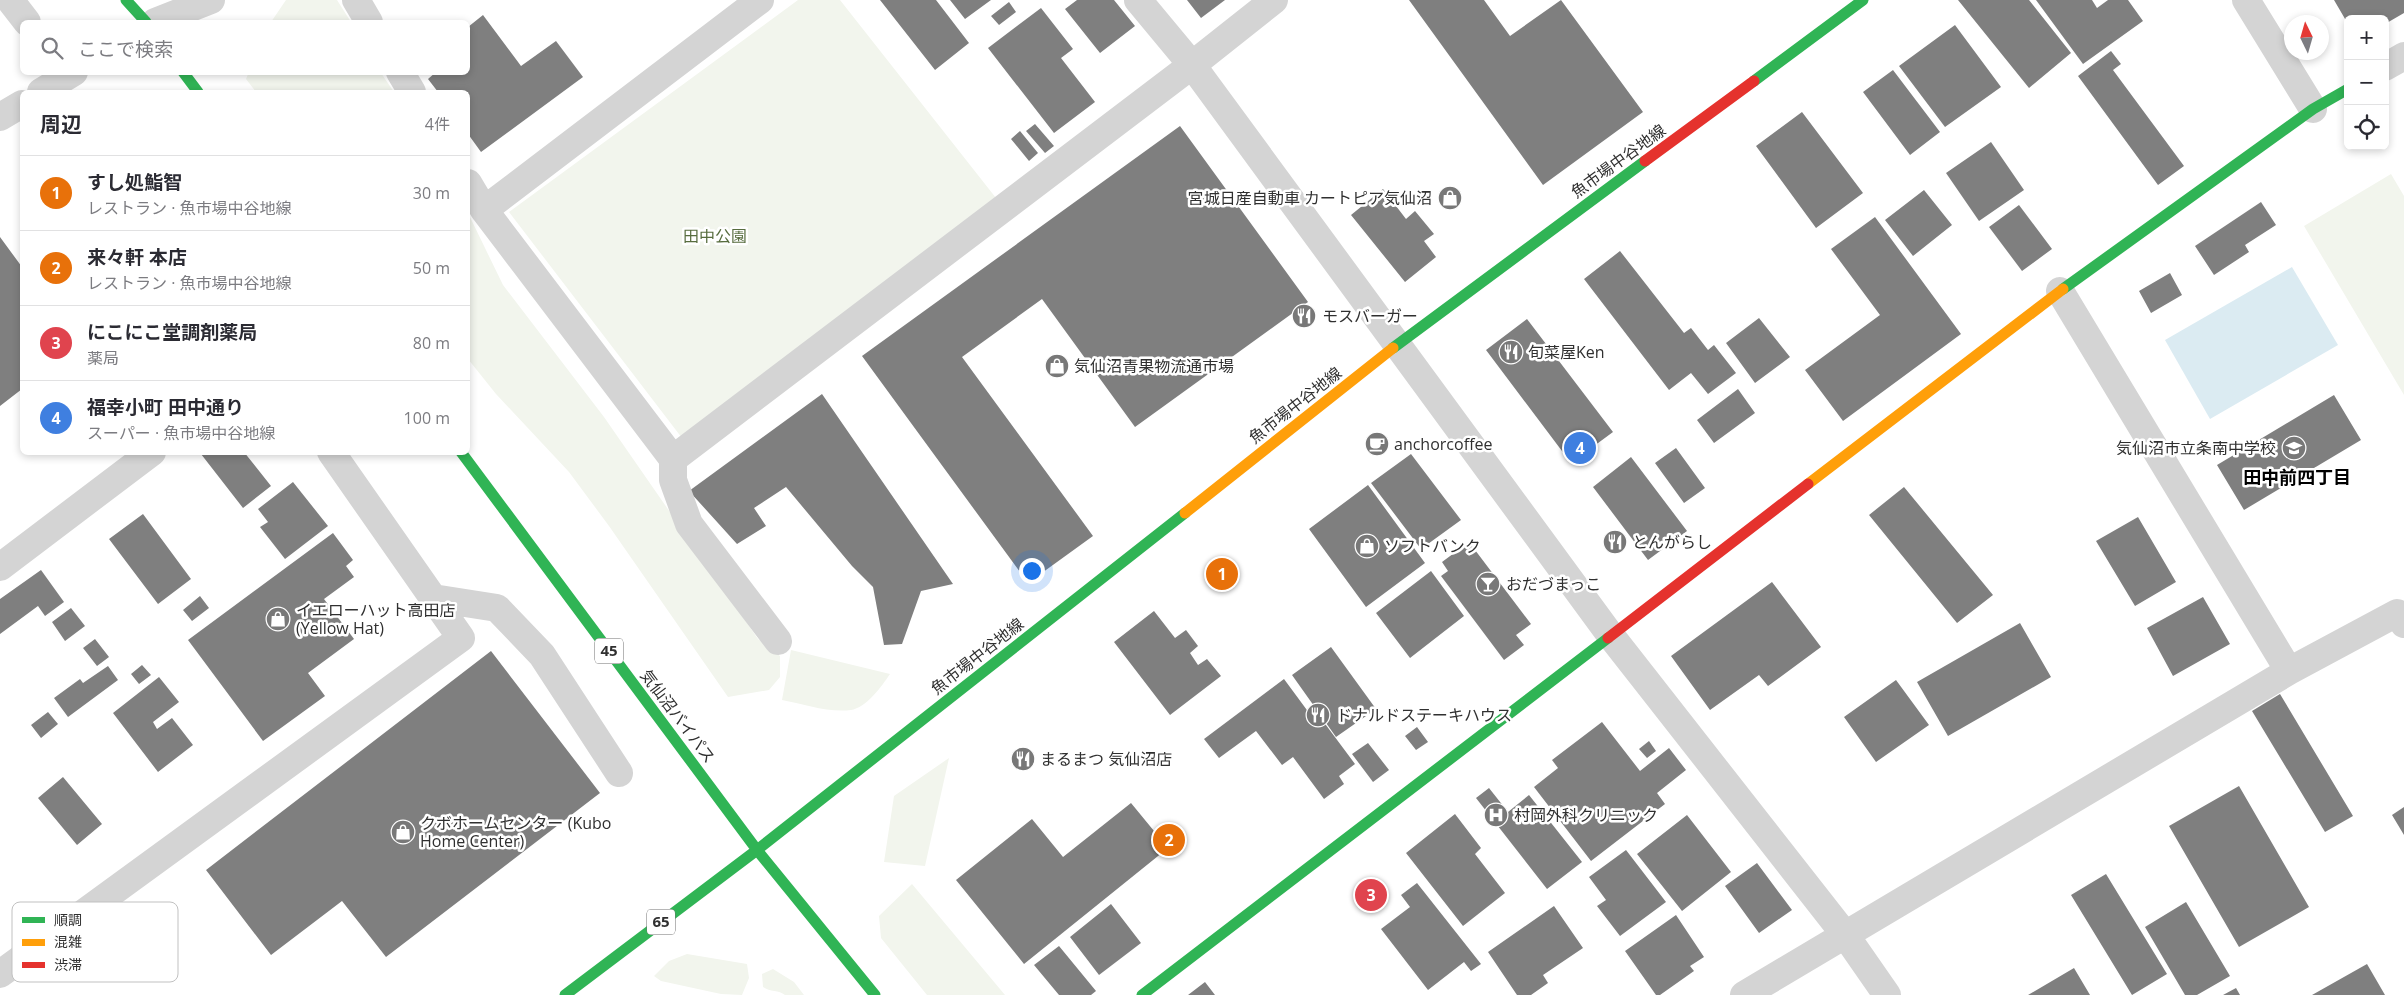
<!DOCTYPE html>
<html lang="ja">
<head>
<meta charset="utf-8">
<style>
  body { margin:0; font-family:"Open Sans","Noto Sans JP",sans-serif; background:#f7f7f7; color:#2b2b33 }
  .controls { position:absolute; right:15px; top:15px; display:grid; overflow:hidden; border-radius:8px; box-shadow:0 2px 8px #0003 }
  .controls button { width:45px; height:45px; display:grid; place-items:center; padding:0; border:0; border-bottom:1px solid #e1e1e2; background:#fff; color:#2b2b33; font:25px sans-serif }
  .compass { position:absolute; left:2284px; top:15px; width:45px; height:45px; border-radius:50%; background:#fff; box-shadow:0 2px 8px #0003; rotate:355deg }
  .you { position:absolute; left:1031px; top:570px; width:18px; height:18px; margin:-12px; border:4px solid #fff; border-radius:50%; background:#1a73e8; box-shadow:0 0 0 8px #1a73e833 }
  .badge { display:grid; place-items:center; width:32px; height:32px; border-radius:50%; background:#0f766e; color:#fff; font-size:16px; font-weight:700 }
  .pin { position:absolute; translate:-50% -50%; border:2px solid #fff; box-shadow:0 1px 5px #0006 }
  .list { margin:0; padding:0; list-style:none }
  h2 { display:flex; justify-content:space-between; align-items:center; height:65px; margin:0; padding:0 20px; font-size:21px }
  h2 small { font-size:16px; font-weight:400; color:#7c7c81 }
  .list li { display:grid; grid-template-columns:32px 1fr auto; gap:15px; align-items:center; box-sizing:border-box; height:75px; padding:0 20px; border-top:1px solid #e1e1e2 }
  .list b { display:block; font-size:19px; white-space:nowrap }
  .list p { margin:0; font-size:16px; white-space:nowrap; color:#7c7c81 }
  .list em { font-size:16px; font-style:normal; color:#7c7c81 }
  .icon { flex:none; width:28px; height:28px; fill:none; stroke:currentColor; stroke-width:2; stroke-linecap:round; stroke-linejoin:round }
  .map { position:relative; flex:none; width:2404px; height:995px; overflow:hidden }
  .search { position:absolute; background:#fff; box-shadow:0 2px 8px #0003; left:20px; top:20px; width:450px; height:55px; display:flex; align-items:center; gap:12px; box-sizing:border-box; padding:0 18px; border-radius:8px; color:#7c7c81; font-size:19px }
  .panel { position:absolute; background:#fff; box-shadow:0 2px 8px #0003; left:20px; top:90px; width:450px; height:365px; border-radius:8px }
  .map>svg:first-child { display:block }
  .green { fill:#f2f5ed }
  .water { fill:#dbebf2 }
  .building { fill:#7f7f7f }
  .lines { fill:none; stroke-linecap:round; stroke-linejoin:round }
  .street { stroke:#d4d4d4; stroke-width:28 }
  .fast { stroke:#30b455; stroke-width:11 }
  .slow { stroke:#ff9f0a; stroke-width:11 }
  .jam { stroke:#e5322d; stroke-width:11 }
  .labels { text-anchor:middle; stroke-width:5; stroke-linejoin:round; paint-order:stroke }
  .shield { fill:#fff; stroke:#6e6e6e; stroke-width:1 }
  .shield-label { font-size:15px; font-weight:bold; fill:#303030 }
  .street-label { font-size:16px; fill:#303030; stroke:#fff }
  .poi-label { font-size:16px; fill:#303030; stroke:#fff; text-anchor:start }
  .park-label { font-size:16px; fill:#576c3e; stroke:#fff }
  .neighbourhood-label { font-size:18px; font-weight:bold; fill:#000; stroke:#fff }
  .key { fill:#fff; stroke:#c1c1c1; stroke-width:1 }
  .key-label { font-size:14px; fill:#303030 }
</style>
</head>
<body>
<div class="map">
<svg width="2404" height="995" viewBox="0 0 2404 995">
  <rect width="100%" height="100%" fill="#fff"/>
  <path class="green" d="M286 0H337L351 22H271Z
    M798 0H840L996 198 682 438 509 212Z
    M249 72 381 73 394 92H256L246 79Z
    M2391 174 2404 196V395L2304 226Z
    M468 213 503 285 604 417 758 639 780 656V677L769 690 728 697 609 526 569 472 496 394 468 359Z
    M791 650 890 674C882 686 866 708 851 710 829 713 803 704 782 700Z
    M949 758 925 866 884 862 894 796Z
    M912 884 1005 995H927L881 938 879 916Z
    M687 954 747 964 749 978 742 995 721 994 661 981 654 976 669 961Z
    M773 969 794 982 804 995H785C779 990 770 992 763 987L762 974Z"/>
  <path class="water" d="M2292 267 2338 345 2210 419 2165 340Z"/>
  <path class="building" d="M880 0H936L969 43 935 70Z
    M950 0H991L965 19Z
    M1077 0H1114L1135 26 1100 53 1065 9Z
    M1187 0H1225L1201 18Z
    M1409 0H1484L1510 36 1561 0 1643 112 1543 185Z
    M1958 0H2029L2071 53 2029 88Z
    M2036 0H2092L2097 8 2108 0H2128L2143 21 2083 64Z
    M2334 0H2404V13L2385 24V19H2348V24Z
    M1009 2 1016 12 999 25 991 16Z
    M1041 8 1073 49 1061 58 1095 102 1054 133 988 48Z
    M483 15 521 66 556 41 583 77 481 152 468 134V92H438L428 79 436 72H468V27Z
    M1955 25 2001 87 1945 127 1899 66Z
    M2111 51 2121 64 2113 70 2184 166 2158 185 2078 76Z
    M1893 70 1940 132 1910 155 1863 92Z
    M1802 112 1863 193 1816 228 1756 146Z
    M1035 124 1054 146 1045 153 1026 131Z
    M1180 126 1308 302 1135 427 1042 299 962 357 1093 536 1028 583 862 356Z
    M1020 131 1038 153 1029 161 1011 139Z
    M1991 142 2024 190 1979 221 1946 173Z
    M1383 189 1406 219 1415 211 1434 234 1424 241 1436 257 1405 282 1351 215Z
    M1924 190 1952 225 1913 256 1885 220Z
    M2261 202 2276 225 2245 245 2249 252 2214 275 2195 246Z
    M2019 205 2052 249 2022 271 1989 227Z
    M1875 217 1961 334 1843 421 1805 370 1880 315 1831 249Z
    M0 237 22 267V389L0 406Z
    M1620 251 1684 333 1691 328 1708 350 1714 345 1736 373 1708 394 1691 373 1669 390 1584 279Z
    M2170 273 2182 295 2151 313 2139 291Z
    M1759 318 1790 357 1755 383 1726 343Z
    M1527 319 1613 432 1571 463 1486 350Z
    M1738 389 1755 413 1714 443 1697 420Z
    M822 394 953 584 921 591 902 644 884 645 873 587 852 566 786 487 754 508 766 526 737 544 689 491Z
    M2334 395 2361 440 2244 510 2217 465Z
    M1676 448 1705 488 1684 503 1655 463Z
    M203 452H244L271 486 243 508 201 454Z
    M1411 454 1461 520 1421 549 1371 483Z
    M1631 457 1687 531 1648 560 1593 487Z
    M293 482 328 526 285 559 260 527 268 522 258 509Z
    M1368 485 1425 563 1366 607 1309 529Z
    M1904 487 1993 595 1957 623 1869 515Z
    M143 514 191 579 158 604 109 539Z
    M2138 517 2176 582 2135 606 2096 541Z
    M333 533 353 560 346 566 354 577 324 599 354 639 308 673 325 696 263 741 188 640Z
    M1469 542 1531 624 1516 635 1524 645 1504 660 1441 576 1448 571 1442 562Z
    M41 570 64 602 45 616 38 606 0 634V599Z
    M1431 571 1464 616 1410 658 1376 613Z
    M1772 582 1821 647 1768 686 1759 675 1710 710 1671 656Z
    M200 596 209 608 192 621 183 610Z
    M2203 597 2230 644 2173 676 2147 628Z
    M71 608 85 626 65 641 52 622Z
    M1154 611 1175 638 1186 630 1198 646 1190 653 1198 665 1207 659 1221 676 1170 715 1114 642Z
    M2020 623 2051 677 1948 736 1917 682Z
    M95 639 109 657 97 666 83 648Z
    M1331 647 1376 709 1336 737 1292 675Z
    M491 651 600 793 386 957 342 901 271 955 206 870Z
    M142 665 151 675 139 684 131 674Z
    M108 666 118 680 68 717 54 698 80 679 83 683Z
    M159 677 179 702 153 722 157 729 172 718 193 745 158 772 113 713Z
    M1284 679 1315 721 1320 717 1355 764 1339 776 1344 784 1324 799 1293 757 1282 765 1256 731 1219 758 1204 739Z
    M1896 680 1929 725 1876 762 1844 717Z
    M2280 694 2353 816 2325 832 2252 711Z
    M48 712 58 724 41 738 31 725Z
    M1602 722 1640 771 1669 748 1686 770 1657 793 1665 804 1591 861 1534 787 1558 768 1552 760Z
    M1417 727 1428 742 1416 750 1405 736Z
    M1649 741 1656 751 1647 758 1639 749Z
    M1368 743 1389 770 1373 782 1352 754Z
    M63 777 102 824 77 845 38 798Z
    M2239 786 2309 907 2239 947 2169 826Z
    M1489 788 1508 812 1529 795 1582 862 1547 889 1476 798Z
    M1131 803 1168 848 1024 964 956 880 1032 819 1063 857Z
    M2404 807V835L2392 815Z
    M1455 814 1481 848 1475 854 1505 893 1463 926 1406 853Z
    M1687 815 1731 872 1682 911 1637 854Z
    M1626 850 1666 902 1620 936 1597 906 1606 900 1589 877Z
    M1757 863 1792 910 1759 933 1725 886Z
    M2106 874 2167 974 2132 995 2071 895Z
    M1417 883 1481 964 1471 971 1464 962 1428 990 1381 929 1410 907 1401 895Z
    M2186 902 2230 976 2197 995H2185L2145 927Z
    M1111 904 1141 943 1099 975 1070 937Z
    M1554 906 1583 948 1543 975 1548 983 1531 995H1517L1488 952Z
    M1676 915 1704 957 1690 966 1694 971 1660 995H1656L1625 951Z
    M1059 946 1096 991 1091 995H1059L1034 965Z
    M2367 964 2385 995H2312Z
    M2074 968 2090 995H2028Z
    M1205 982 1215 995H1188Z
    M2236 988 2240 995H2223Z"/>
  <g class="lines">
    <path class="street" d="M10 0 27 22
      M356 0 369 22
      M1138 0 1192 65 1611 636 1846 936 1887 995
      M2246 0 2313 109
      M155 22 211 0
      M2385 67 2404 56
      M400 72 412 92
      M41 92 74 72
      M0 117 22 104
      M468 183 484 210 760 0
      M484 210 673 459 1192 65 1274 0
      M2060 291 2289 671
      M673 459V480L689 524 778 641
      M0 567 152 452
      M433 598 497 608 542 655 619 773
      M0 974 461 638 331 452
      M1744 995 2289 671 2397 613 2404 624"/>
    <path class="fast" d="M126 0 146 22
      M183 72 198 92
      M1754 81 1863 0
      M2063 289 2313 109 2348 89
      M1393 348 1645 161
      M461 452 757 850 875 995
      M757 850 1185 513
      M565 995 757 850
      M1142 995 1608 638"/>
    <path class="slow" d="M1808 484 2063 289
      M1185 513 1393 348"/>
    <path class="jam" d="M1645 161 1754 81
      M1608 638 1808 484"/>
  </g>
  <defs>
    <g id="shop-disc" transform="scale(1.25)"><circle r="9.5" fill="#787878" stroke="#fff"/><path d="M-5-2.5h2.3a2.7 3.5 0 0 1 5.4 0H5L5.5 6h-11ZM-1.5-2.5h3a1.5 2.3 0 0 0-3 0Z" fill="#fff"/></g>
    <g id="restaurant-disc" transform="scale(1.25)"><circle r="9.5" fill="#787878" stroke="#fff"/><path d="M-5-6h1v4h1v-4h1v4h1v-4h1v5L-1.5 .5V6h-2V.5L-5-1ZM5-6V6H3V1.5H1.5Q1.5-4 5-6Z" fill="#fff"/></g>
    <g id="cafe-disc" transform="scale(1.25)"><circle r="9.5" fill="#787878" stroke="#fff"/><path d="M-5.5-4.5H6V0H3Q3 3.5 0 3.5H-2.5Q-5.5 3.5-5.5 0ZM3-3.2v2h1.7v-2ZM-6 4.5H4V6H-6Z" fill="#fff"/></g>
    <g id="school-disc" transform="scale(1.25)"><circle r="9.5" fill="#787878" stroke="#fff"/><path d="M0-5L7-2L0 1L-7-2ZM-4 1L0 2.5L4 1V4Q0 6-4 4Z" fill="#fff"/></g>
    <g id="bar-disc" transform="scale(1.25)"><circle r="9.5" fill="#787878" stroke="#fff"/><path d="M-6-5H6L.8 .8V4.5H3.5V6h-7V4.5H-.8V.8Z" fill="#fff"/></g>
    <g id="hospital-disc" transform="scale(1.25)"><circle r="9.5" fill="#787878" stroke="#fff"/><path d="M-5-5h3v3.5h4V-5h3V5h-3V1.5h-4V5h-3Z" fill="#fff"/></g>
  </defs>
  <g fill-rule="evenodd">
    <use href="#shop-disc" x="1450" y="198"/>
    <use href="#restaurant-disc" x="1304" y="316"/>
    <use href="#restaurant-disc" x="1511" y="352"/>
    <use href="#shop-disc" x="1057" y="366"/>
    <use href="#cafe-disc" x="1377" y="444"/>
    <use href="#school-disc" x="2294" y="448"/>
    <use href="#restaurant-disc" x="1615" y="542"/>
    <use href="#shop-disc" x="1367" y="546"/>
    <use href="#bar-disc" x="1488" y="584"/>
    <use href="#shop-disc" x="278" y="619"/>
    <use href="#restaurant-disc" x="1318" y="715"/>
    <use href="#restaurant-disc" x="1023" y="759"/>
    <use href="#hospital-disc" x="1496" y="815"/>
    <use href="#shop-disc" x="403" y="832"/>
  </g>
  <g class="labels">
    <g class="shield">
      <rect x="595" y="638.5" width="28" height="25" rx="4"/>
      <rect x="647" y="909.5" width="28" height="25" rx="4"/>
    </g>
    <g class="shield-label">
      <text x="609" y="656">45</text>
      <text x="661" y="927">65</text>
    </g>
    <g class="street-label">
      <text transform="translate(1618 161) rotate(-36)" y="6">魚市場中谷地線</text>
      <text transform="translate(1295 405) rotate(-38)" y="6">魚市場中谷地線</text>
      <text transform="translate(977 656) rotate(-38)" y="6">魚市場中谷地線</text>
      <text transform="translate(678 716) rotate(53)" y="6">気仙沼バイパス</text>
    </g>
    <g class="poi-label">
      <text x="1432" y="204" text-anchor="end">宮城日産自動車 カートピア気仙沼</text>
      <text x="1322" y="322">モスバーガー</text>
      <text x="1528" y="358">旬菜屋Ken</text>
      <text x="1074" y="372">気仙沼青果物流通市場</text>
      <text x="1394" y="450">anchorcoffee</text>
      <text x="2276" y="454" text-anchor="end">気仙沼市立条南中学校</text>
      <text x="1632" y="548">とんがらし</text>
      <text x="1384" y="552">ソフトバンク</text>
      <text x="1506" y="590">おだづまっこ</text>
      <text x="296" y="616">イエローハット高田店<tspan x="296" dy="18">(Yellow Hat)</tspan></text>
      <text x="1336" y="721">ドナルドステーキハウス</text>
      <text x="1040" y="765">まるまつ 気仙沼店</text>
      <text x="1514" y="821">村岡外科クリニック</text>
      <text x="420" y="829">クボホームセンター (Kubo<tspan x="420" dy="18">Home Center)</tspan></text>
    </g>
    <g class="park-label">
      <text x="715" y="242">田中公園</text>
    </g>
    <g class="neighbourhood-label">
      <text x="2297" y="484">田中前四丁目</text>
    </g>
  </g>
  <rect x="12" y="902" width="166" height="80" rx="8" class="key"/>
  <rect x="22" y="917" width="23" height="6" fill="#30b455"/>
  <rect x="22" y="939" width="23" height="7" fill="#ff9f0a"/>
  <rect x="22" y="962" width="23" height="6" fill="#e5322d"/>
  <g class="key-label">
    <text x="54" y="925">順調</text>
    <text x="54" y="947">混雑</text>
    <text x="54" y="970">渋滞</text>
  </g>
</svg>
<div class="controls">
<button>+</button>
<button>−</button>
<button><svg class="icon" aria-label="locate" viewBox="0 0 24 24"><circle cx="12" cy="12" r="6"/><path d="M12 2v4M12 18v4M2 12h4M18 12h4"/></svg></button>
</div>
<svg class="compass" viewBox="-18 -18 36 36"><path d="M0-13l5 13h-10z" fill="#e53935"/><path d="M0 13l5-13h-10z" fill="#7c7c81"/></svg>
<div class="you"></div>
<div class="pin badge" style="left:1222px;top:574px;background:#e8710a">1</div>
<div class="pin badge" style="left:1169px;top:840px;background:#e8710a">2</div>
<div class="pin badge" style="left:1371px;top:895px;background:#e0444e">3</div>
<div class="pin badge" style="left:1580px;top:448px;background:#3f7fe0">4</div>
<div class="search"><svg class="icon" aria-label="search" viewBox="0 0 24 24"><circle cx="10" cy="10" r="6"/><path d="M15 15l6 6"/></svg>ここで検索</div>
<section class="panel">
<h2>周辺<small>4件</small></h2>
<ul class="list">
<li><span class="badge" style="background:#e8710a">1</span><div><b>すし処鮨智</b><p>レストラン · 魚市場中谷地線</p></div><em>30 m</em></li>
<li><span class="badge" style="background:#e8710a">2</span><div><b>来々軒 本店</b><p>レストラン · 魚市場中谷地線</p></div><em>50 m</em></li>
<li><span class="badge" style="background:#e0444e">3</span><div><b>にこにこ堂調剤薬局</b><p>薬局</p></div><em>80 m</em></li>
<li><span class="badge" style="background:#3f7fe0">4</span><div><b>福幸小町 田中通り</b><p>スーパー · 魚市場中谷地線</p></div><em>100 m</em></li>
</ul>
</section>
</div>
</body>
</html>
